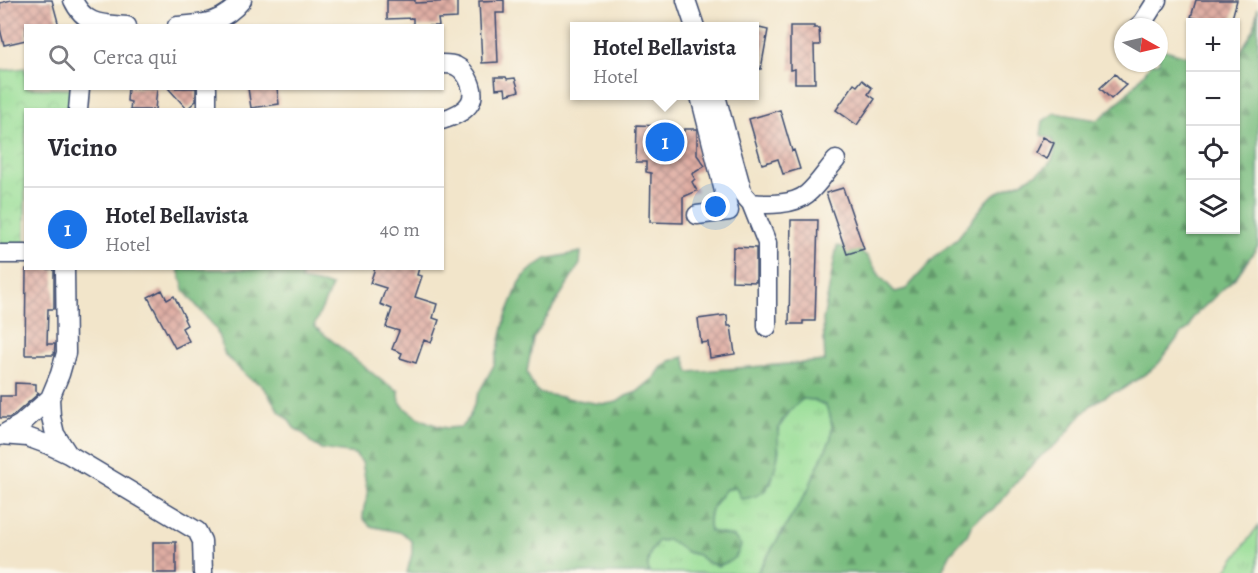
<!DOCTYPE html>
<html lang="it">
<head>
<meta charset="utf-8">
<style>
  body { margin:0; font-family:Alegreya,serif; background:#f7f7f7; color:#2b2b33 }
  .controls { position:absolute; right:18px; top:18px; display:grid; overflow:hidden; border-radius:0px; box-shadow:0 2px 4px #0004 }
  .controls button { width:54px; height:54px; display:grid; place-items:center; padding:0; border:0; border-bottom:2px solid #e1e1e2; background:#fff; color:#2b2b33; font:30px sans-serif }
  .compass { position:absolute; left:1114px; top:18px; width:54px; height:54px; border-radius:50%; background:#fff; box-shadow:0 2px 4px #0004; rotate:98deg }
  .you { position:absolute; left:716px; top:207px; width:21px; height:21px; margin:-15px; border:4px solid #fff; border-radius:50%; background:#1a73e8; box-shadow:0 0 0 9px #1a73e833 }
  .badge { display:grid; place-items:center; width:39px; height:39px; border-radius:50%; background:#1a73e8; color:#fff; font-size:20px; font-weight:700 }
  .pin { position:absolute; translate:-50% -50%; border:3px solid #fff; box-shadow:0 2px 6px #0006 }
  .popup { position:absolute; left:570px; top:22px; width:189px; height:78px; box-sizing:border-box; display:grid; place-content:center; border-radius:0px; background:#fff; filter:drop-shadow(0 2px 4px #0005); font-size:20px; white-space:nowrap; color:#7c7c81 }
  .popup b { font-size:22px; color:#2b2b33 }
  .popup::after { content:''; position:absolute; left:50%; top:100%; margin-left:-12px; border:12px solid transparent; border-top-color:#fff }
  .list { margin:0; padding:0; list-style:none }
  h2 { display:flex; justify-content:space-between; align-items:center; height:78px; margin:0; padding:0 24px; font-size:26px }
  h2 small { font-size:20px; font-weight:400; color:#7c7c81 }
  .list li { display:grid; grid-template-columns:39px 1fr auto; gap:18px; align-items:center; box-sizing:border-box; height:84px; padding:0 24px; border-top:2px solid #e1e1e2 }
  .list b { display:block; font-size:22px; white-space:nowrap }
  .list p { margin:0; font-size:20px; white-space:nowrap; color:#7c7c81 }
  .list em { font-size:20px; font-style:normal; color:#7c7c81 }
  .icon { flex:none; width:33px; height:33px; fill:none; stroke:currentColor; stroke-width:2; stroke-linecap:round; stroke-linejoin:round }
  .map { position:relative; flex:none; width:1258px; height:573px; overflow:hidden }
  .search { position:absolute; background:#fff; box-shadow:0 2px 4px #0004; left:24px; top:24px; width:420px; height:66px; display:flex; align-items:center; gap:15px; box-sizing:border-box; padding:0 21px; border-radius:0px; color:#7c7c81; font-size:22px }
  .panel { position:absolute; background:#fff; box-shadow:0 2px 4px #0004; left:24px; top:108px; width:420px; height:162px; border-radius:0px }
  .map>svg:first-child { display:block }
  .grass { fill:url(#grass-tufts); stroke:#5a867a; stroke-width:1.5 }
  .forest { fill:url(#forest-firs); stroke:#4a766f; stroke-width:1.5 }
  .park { fill:url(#park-crowns); stroke:#5a867a; stroke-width:1.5 }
  .building { fill:url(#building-cross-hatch) }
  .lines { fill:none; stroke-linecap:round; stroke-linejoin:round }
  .minor-casing { stroke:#3b4a6e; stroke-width:21 }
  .minor { stroke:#fff; stroke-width:18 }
</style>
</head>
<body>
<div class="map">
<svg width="1258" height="573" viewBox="0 0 1258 573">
  <defs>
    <pattern id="grass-tufts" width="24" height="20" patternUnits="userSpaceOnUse" patternTransform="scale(1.5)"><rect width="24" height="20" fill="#99de97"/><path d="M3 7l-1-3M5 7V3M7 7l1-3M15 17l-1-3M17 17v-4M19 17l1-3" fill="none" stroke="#83bf85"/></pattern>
    <pattern id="forest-firs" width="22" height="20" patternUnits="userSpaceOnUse" patternTransform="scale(1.5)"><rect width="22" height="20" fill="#7abd80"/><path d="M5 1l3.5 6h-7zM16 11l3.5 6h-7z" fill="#639a6c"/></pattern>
    <pattern id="park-crowns" width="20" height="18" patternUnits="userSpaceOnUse" patternTransform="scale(1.5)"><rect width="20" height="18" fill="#99de97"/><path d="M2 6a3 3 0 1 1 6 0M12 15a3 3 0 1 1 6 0" fill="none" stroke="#83bf85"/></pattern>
    <pattern id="building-cross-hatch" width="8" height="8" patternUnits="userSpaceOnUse" patternTransform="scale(1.5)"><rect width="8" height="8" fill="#dfada3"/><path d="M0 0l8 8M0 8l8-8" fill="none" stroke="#b48d88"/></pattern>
  </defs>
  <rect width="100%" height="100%" fill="#fbf7ec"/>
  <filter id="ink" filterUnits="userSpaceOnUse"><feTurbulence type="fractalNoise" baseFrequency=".0167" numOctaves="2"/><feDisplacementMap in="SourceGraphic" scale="12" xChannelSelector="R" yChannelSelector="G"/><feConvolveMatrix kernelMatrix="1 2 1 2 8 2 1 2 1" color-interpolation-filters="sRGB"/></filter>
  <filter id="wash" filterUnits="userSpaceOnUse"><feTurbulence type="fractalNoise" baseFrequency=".008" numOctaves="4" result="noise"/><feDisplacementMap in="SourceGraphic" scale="24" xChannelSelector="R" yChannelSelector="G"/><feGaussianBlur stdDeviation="1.35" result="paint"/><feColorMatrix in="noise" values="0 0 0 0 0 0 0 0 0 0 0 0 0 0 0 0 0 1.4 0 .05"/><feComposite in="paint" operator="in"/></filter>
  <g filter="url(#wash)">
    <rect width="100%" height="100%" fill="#f2e5ca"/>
    <path class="grass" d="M803 399 814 400 825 405 830 415 832 426 831 438 817 468 808 490 757 573H649C646 560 650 551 658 541L669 540 687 552 698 555 707 562 734 537 710 531C706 511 714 505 726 489L771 484 779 450 777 438 780 426 793 407Z
      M1258 526V573H1224Z"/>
    <path class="forest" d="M1258 7V246L1237 276 1193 317 1189 328 1180 335 1159 363 1150 371 1121 390 1111 393 1091 405 1075 422 1068 432 1059 442 1041 456 1015 483 1000 502 992 510 981 516 972 524 967 535 951 553 941 573H757L808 490 817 468 831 438 832 426 830 415 825 405 814 400 803 399C794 406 782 417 779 428 777 437 779 444 778 452 778 459 776 465 774 471 769 491 762 497 741 499L736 488 726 489C713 505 706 510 710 531L734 537 741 545C737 559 732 561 718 566L707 562 698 555 687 552 669 540 658 541C650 551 646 560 649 573H407L412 553V542L403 533 370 526 363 518 364 507 368 495 362 462 355 454 321 449 311 443 304 434 294 428 288 419 279 411 267 392 260 384 250 379 225 355 216 329 185 292 178 269H303L301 280 332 286 314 326 382 381 399 391C399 394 399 397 400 401 405 413 433 426 447 428 452 428 456 427 461 427L469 418 478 394 494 365 506 316 519 284 525 275 534 267 546 259 581 252 580 264 533 339 527 372 532 384 539 393 595 403 606 404 617 402 626 396 637 392 655 377 661 368 670 361 684 357 689 372 825 361 823 320 837 246 858 250 867 256 880 276 895 292 906 289 938 254 956 240 986 202 994 194 1025 180 1044 169 1052 160 1055 149 1052 139 1041 135 1043 121 1055 113 1097 120C1119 105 1136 84 1152 63H1159V53L1162 49 1190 57V230H1236V59L1254 29Z"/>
    <path class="park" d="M25 68 26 88 71 89 69 109 26 110 25 246H0V71Z"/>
    <g id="blocks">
      <path class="building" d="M11 0H52L59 26H26V40L4 45 0 29V3Z
        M387 0H415V3L457 1V18L438 19 439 26H413V18L387 19Z
        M504 0V13H496L498 62 482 63 479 1Z
        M1196 0H1237L1231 22H1211L1191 17Z
        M790 26H814V28H819L820 45H814L815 83H795V69L790 70Z
        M755 27 768 30 761 69H755Z
        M1115 74 1126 85 1111 99 1100 88Z
        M495 77H506L507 79 515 78 519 91 506 95 505 88 496 89Z
        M862 80 872 88 868 94 875 99 857 125 836 110 854 84 857 86Z
        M128 88H157L155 110H130L131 102 127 101Z
        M168 88H196V101L187 109Z
        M248 88H277L279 104 251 108Z
        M780 110 792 151 794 150 800 169 783 174 778 159 762 164 749 119Z
        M637 125 660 126V131H684V129H697V155L705 166 692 174 695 179 692 182 697 191 683 197V223L650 222 651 173 646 172V162H636Z
        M1043 137 1054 143 1047 159 1035 153Z
        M843 188 864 249 847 254 826 193Z
        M791 220H818L815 321H803V324H789Z
        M733 247 756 248V282L732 281Z
        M375 268H419L417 275 422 276 415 297 437 304 433 318 439 320 431 343 424 340 416 363 400 358 402 353 392 349 399 331 386 327 392 309 380 304 386 288 370 283Z
        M26 269H54V309H48L47 344H55L54 355H25Z
        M162 290 167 300 174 296 185 318 184 319 187 325 182 328 189 341 175 348 148 297Z
        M727 315 728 326H731L735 354 710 358 708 342 701 343 698 319Z
        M15 383 36 384V391L39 393 14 415 9 418H0V396H15Z
        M153 542H176V573H153Z"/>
    </g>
  </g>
  <g filter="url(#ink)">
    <use href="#blocks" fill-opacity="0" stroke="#3b4a6e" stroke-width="1.5"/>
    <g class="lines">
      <g class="minor-casing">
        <path id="minor" d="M73 0C85 26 103 24 127 26
          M686 0 695 27
          M177 26C205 24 223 23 242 0
          M1138 27 1143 22 1157 0
          M442 64C447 64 452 64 456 66 467 71 477 92 470 103 465 112 452 117 442 120
          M716 96 743 194 751 203C767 205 794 205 807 194 818 185 826 171 836 160
          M78 110 80 88
          M207 110V88
          M751 203 767 243V327
          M697 215 729 211 700 96
          M0 254H26
          M1 435 27 437 49 445 68 454 55 434 51 417 50 398
          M0 436 21 424 50 398 60 374 66 353 65 268
          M68 454 197 531 202 541 203 573"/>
      </g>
      <use href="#minor" class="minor"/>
    </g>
  </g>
</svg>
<div class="controls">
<button>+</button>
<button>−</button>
<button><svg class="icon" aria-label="locate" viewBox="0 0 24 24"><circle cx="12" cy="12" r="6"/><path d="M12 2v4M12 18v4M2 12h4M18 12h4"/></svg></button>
<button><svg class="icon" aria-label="layers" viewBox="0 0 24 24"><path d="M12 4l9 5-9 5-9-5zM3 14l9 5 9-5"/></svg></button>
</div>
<svg class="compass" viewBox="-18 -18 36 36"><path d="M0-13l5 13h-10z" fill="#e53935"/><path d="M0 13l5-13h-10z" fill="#7c7c81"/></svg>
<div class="you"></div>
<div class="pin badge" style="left:665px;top:142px">1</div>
<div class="popup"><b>Hotel Bellavista</b>Hotel</div>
<div class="search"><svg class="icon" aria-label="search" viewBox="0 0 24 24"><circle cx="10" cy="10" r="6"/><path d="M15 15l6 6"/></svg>Cerca qui</div>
<section class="panel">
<h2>Vicino<small></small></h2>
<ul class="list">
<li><span class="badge">1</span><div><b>Hotel Bellavista</b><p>Hotel</p></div><em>40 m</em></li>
</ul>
</section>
</div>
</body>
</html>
